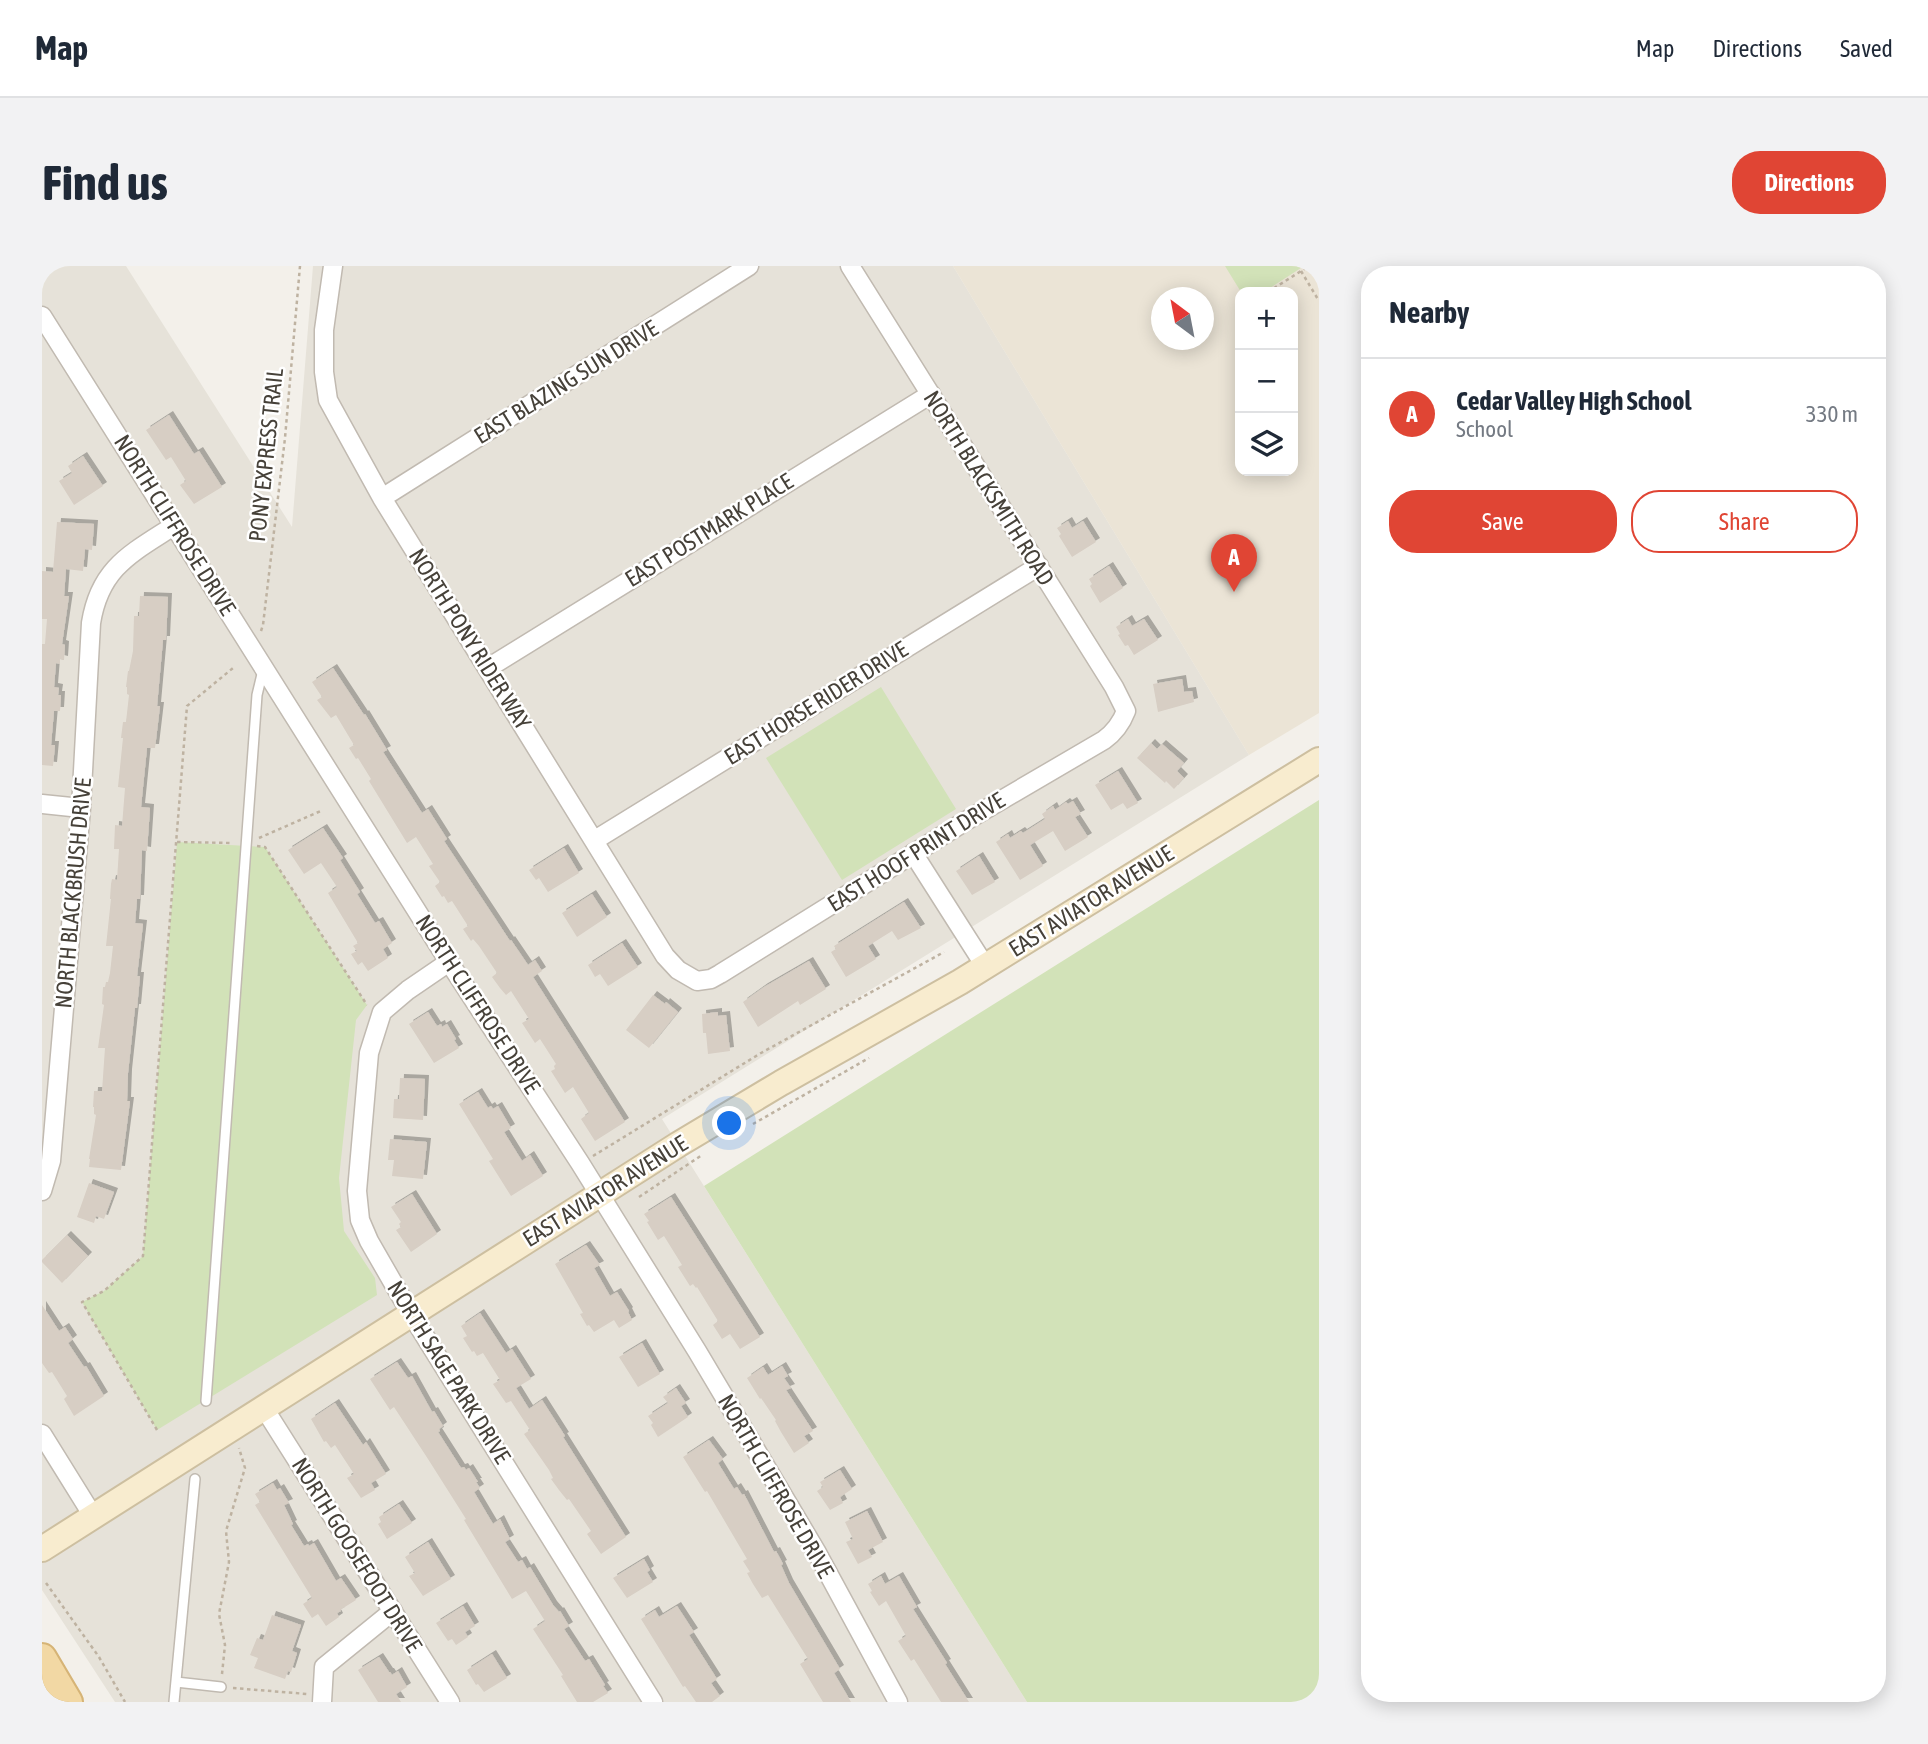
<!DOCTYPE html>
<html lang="en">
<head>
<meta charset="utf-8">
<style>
  body { margin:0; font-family:"Asap Condensed",sans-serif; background:#f2f2f3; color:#1f2937 }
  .controls { position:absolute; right:21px; top:21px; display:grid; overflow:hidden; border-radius:14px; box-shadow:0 4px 18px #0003 }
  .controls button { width:63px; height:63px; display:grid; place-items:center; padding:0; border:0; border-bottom:2px solid #e0e1e3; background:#fff; color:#1f2937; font:35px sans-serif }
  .compass { position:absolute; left:1109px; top:21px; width:63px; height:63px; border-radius:50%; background:#fff; box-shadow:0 4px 18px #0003; rotate:328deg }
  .you { position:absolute; left:688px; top:858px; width:24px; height:24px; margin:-18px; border:5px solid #fff; border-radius:50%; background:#1a73e8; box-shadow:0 0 0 10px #1a73e833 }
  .badge { display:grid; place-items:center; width:46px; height:46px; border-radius:50%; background:#e04534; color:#fff; font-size:23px; font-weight:700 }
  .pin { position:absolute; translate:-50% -58px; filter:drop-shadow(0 2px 4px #0008) }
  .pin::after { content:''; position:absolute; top:37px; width:24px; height:21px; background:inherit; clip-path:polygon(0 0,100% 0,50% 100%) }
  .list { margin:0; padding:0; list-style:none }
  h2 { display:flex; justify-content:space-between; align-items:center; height:91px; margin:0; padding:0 28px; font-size:30px }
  h2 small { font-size:23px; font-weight:400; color:#747a83 }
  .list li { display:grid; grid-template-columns:46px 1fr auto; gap:21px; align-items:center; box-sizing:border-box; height:112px; padding:0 28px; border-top:2px solid #e0e1e3 }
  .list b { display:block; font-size:26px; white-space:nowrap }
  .list p { margin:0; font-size:23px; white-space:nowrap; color:#747a83 }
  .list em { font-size:23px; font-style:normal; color:#747a83 }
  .actions { display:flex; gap:14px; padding:21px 28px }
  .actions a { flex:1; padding:16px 0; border:2px solid #e04534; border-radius:28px; text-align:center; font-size:24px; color:#e04534 }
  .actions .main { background:#e04534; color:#fff }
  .icon { flex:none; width:38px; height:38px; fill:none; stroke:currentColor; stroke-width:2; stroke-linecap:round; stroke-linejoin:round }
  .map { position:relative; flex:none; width:1277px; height:1436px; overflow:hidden; border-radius:28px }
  header { display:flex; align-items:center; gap:42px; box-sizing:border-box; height:98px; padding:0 35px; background:#fff; border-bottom:2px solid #e0e1e3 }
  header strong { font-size:33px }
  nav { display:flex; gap:38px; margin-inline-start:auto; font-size:24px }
  .intro { display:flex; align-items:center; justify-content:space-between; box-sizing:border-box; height:168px; padding:0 42px }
  h1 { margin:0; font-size:49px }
  .button { padding:18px 32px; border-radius:28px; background:#e04534; color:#fff; font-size:24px; font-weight:700 }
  main { display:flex; gap:42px; padding:0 42px }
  aside { flex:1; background:#fff; border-radius:28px; box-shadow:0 4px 18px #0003 }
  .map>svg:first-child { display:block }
  .residential { fill:#e6e2d9 }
  .education { fill:#ebe4d6; fill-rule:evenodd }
  .green { fill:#d2e2b8 }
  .building { fill:#d7cec4; filter:url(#shadow) }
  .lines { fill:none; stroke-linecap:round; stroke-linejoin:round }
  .lane-casing { stroke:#c1bab1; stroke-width:12 }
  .street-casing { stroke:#c1bab1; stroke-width:21 }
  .secondary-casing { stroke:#cdbfa0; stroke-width:28 }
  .primary-casing { stroke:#d6b476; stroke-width:32 }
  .path { stroke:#beb2a1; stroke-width:2.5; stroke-dasharray:3.5 3.5; stroke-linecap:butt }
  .lane { stroke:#fff; stroke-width:9 }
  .street { stroke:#fff; stroke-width:18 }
  .secondary { stroke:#f8eccf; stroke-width:24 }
  .primary { stroke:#f2d8a4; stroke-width:28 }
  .labels { text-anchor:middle; stroke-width:5; stroke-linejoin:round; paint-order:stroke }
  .street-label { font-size:23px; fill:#464139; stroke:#fff }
</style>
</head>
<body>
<header>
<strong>Map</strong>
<nav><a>Map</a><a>Directions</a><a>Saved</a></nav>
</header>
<div class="intro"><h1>Find us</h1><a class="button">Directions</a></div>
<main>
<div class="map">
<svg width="1277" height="1436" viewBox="0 0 1277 1436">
  <defs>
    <filter id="shadow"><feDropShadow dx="4" dy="-4" stdDeviation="0" flood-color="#0004"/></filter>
  </defs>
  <rect width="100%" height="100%" fill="#f3f0ea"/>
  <path class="residential" d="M0 0H84L250 261 271 0H911L1207 489 620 853 985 1436H73L0 1324Z"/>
  <path class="education" d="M911 0H1277V447L1207 489ZM1198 26H1251V205H1198ZM1120 32H1162V74H1120Z"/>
  <path class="green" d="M1183 0H1262L1222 26H1199Z
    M839 421 914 543 800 614 724 492Z
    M1277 534V1436H985L662 920Z
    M135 576 223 581 325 739 314 754 297 912 302 965 333 1012 335 1029 115 1164 40 1036 62 1025 101 990Z"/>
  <path class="building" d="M127 149 152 188 157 185 180 221 152 238 138 219 144 215 129 191 124 194 104 164Z
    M41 190 61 220 32 239 17 215 30 207 26 200Z
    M1026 255 1030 262 1041 255 1054 276 1030 291 1017 270 1019 268 1015 262Z
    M15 256 52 258 50 284 43 283 41 305 24 303 22 330H27L20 378 23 379 22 394 18 393V398L14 397 12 421 17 422 16 429H19L18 445H12L9 479H13L11 500 0 499V378H3L5 353H0V305L11 306Z
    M1067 300 1081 322 1058 337 1048 320 1050 318 1047 313Z
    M98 330 126 331 124 374H121L115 440H118L113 482H105L99 541 108 542 105 585 100 584 98 633H95L93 657 101 658 95 710H98L95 742H93L86 807 85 835H88L79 904 47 901 48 893H47L54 849 52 848V841H51L52 825H60L63 782H56L62 739 60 738 61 721H63L64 716H66L68 707 71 680H64L69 633H68L69 618 70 613 75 614 77 583H72L73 559 80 560 83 522 76 521 81 472H79L81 456H84L87 429 85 428V421H84L86 405H87L91 385 92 350H97Z
    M1086 353 1090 360 1102 353 1116 374 1092 389 1086 379 1083 380 1076 369 1078 368 1074 361Z
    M291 402 322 449 323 448 345 484 341 486 380 547 386 543 405 573 402 575 468 675 469 674 486 699 493 694 500 705 491 711 583 856 553 875 539 853 547 847 531 821 523 827 509 805 513 803 512 800 514 798 498 773 493 777 480 757 487 753 469 725 464 729 458 722 450 711 455 707 437 680 431 673 429 675 421 663 426 660 410 635 406 637 402 630 400 631 393 620 398 616 387 600 391 598 374 571 365 577 327 515 329 513 316 492 314 493 307 482 312 479 294 449 289 452 275 434 280 431 270 416Z
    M1140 413 1142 426 1150 425 1152 436 1116 446 1111 418Z
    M1109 477 1115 483 1120 478 1142 497 1135 505 1142 512 1132 523 1124 515 1123 517 1095 492Z
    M1076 505 1096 537 1085 543 1081 537 1069 544 1053 519Z
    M1031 535 1039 548 1033 551 1046 571 1023 585 1011 565 988 579 1001 600 978 614 954 576 966 568 968 572 979 565 981 567 1003 553 1000 548 1011 540 1013 544 1024 536 1026 538Z
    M281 562 301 592 298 594 318 626 315 628 333 657 337 655 350 677 341 683 346 692 326 705 320 696 316 699 309 688 315 685 311 680 316 677 286 627 295 621 279 597 262 608 246 584Z
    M522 582 537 607 506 626 497 612 494 614 487 604Z
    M937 590 953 616 930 629 914 605Z
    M550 628 565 651 535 671 520 647Z
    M862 636 879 662 856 674 850 665 826 680 834 693 804 711 789 686 794 683 792 680Z
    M580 677 596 701 566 720 558 708 553 711 546 699Z
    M767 695 784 723 758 739 756 735 716 761 701 736 722 721Z
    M611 729 623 738 624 736 636 746 607 782 584 764Z
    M386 746 395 760 399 758 400 761 405 758 414 773 412 774 417 782 392 797 367 758Z
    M676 746V750L684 749 688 785 666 788 664 767H661L660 748Z
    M358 812 383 813 381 854 351 852 352 833H357Z
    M436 826 446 842 449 840 451 843 456 840 469 862 462 866 480 895 488 889 501 910 469 930 447 895 451 893 417 838Z
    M348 873 385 876 381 913 350 910 352 894H346Z
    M47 917 72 926 62 953 54 950 52 957 35 951Z
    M370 928 395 968 369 986 354 964 359 961 357 958 359 956 349 941Z
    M629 931 718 1071 698 1083 688 1068 680 1073 671 1059 676 1055 655 1021 654 1022 651 1018 648 1020 636 1001 640 999 622 970 616 974 605 956 607 955 602 948Z
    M25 969 46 990 20 1017 0 996V994Z
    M544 979 558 999 552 1002 568 1030 575 1026 587 1045 586 1046 590 1054 577 1062 572 1054 552 1066 547 1059 545 1060 538 1048 541 1047 513 998Z
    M0 1039 17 1065 23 1061 31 1073 26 1077 42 1101 44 1100 62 1130 32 1150 22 1133 25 1130 10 1106 7 1107 0 1097Z
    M438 1047 464 1087 470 1083 489 1113 474 1122 487 1143 500 1134 523 1170 521 1171 584 1271 559 1288 545 1268 549 1265 527 1233 525 1234 517 1224 509 1213 511 1212 507 1204 482 1168 488 1164 469 1135 464 1137 451 1118 458 1114 441 1087 435 1090 432 1085 430 1086 421 1072 425 1070 419 1060Z
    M600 1077 618 1108 596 1121 577 1091Z
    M355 1096 366 1112 370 1110 390 1146 392 1145 401 1160 397 1163 398 1165 396 1166 419 1202 422 1201 424 1204 427 1202 436 1216H434L438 1222 432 1226 451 1258 458 1253 468 1273 463 1276 476 1296 480 1294 485 1303 488 1301 511 1339 517 1346 518 1345 527 1360 522 1363 543 1395 547 1393 563 1419 561 1420 566 1427 551 1436H535L519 1410 521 1409 491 1363 503 1355 484 1325 470 1333 422 1254 424 1253 386 1193 352 1141 348 1144 328 1113Z
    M740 1100 746 1110 742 1112 749 1122 744 1124 771 1165 762 1170 767 1177 752 1187 739 1166 733 1155 734 1154 719 1132 718 1133 705 1112 721 1101 726 1109Z
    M634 1122 644 1137 639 1140 646 1151 616 1171 609 1159 611 1157 606 1150 626 1137 621 1131Z
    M293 1137 321 1179 324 1176 344 1208 329 1217 333 1224 319 1232 305 1212 312 1208 293 1179 289 1182 284 1175 282 1176 269 1153Z
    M667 1174 681 1193 676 1197 692 1223 695 1221 700 1229 702 1228 732 1286 734 1285 741 1298 739 1299 747 1317 798 1403 792 1407 809 1436H781L758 1398 766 1393 726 1329 720 1332 711 1318 705 1307 708 1306 701 1295 705 1293 665 1225 663 1226 641 1191Z
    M798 1204 810 1223 798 1231 801 1237 788 1244 775 1225 781 1221 778 1216Z
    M231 1217 235 1224 238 1222 247 1237 242 1239 251 1258 249 1259 262 1280 266 1278 267 1280 272 1277 294 1315 299 1312 314 1334 298 1344 299 1345 295 1347 297 1351 284 1360 276 1348 270 1352 261 1338 270 1332 213 1239 218 1236 213 1228Z
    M357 1238 370 1257 345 1273 336 1258 339 1256 337 1251Z
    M825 1245 841 1276 826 1284 830 1291 816 1298 804 1276 811 1273 803 1256Z
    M386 1276 409 1313 381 1330 367 1310 373 1307 363 1291Z
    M602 1293 608 1304 605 1306 611 1316 585 1332 571 1312Z
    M839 1310 843 1318 857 1310 875 1341 871 1343 905 1397 903 1398 927 1436H899L872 1393 869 1395 856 1375 864 1370 844 1335 837 1340 828 1326 830 1325 826 1318Z
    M421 1340 433 1360 423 1366 426 1371 414 1379 410 1373 406 1375 394 1357Z
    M635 1340 652 1366 647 1369 675 1413 669 1417 678 1430 670 1436H654L643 1420 641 1421 599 1353 613 1344 617 1351Z
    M230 1349 259 1359 250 1385 255 1387 249 1406 246 1405 243 1413 212 1402 216 1392 208 1389 215 1372 221 1374Z
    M450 1388 465 1412 442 1426 436 1418 434 1419 425 1404Z
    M337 1391 347 1406H348L350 1409 356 1405 365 1421 354 1428 359 1436H336L316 1404Z"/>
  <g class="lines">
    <g class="lane-casing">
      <path id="lane" d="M164 1135 215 429 221 404
        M134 1416 179 1421
        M132 1436 153 1213"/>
    </g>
    <g class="street-casing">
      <path id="street" d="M291 0 282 64V106L286 134 340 232 623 690 636 704 655 715 669 713 678 708 922 556 1062 474C1073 466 1079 458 1084 445L1072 421 808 0
        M0 50 407 696 538 897 655 1085 774 1285 856 1436
        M340 232 707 0
        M446 402 889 128
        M0 538 39 542
        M553 574 997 300
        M871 587 943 700
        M407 696 366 724 340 746 327 787 315 925 318 954 327 975 369 1048 611 1436
        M0 925 9 895 39 542 49 357C58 301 90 287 133 259
        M222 1142 408 1436
        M0 1168 51 1250
        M280 1436 282 1401 351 1345"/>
    </g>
    <g class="secondary-casing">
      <path id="secondary" d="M0 1283 637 878 739 817 918 716 1277 494"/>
    </g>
    <g class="primary-casing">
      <path id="primary" d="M0 1392 26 1436"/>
    </g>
    <path class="path" d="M1259 5 1277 35
      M1226 26 1267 0
      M219 365 221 359 243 172 258 0
      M217 572 281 544
      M135 576 191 577
      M215 580 223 581 325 739
      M711 858 827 792
      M551 890 719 787 902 686
      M597 931 660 889
      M115 1164 40 1036 62 1025 101 990 145 440 191 402
      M4 1317 57 1391 83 1436
      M180 1408 183 1379 177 1348 187 1296 184 1265 203 1202 197 1182
      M191 1422 265 1428"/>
    <use href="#lane" class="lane"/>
    <use href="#street" class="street"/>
    <use href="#secondary" class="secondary"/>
    <use href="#primary" class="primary"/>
  </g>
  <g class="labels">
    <g class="street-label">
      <text transform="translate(524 116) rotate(-32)" y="8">EAST BLAZING SUN DRIVE</text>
      <text transform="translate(224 189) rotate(-84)" y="8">PONY EXPRESS TRAIL</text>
      <text transform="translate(947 222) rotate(58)" y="8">NORTH BLACKSMITH ROAD</text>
      <text transform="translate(133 259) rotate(58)" y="8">NORTH CLIFFROSE DRIVE</text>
      <text transform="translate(667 264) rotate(-32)" y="8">EAST POSTMARK PLACE</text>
      <text transform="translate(428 373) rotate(58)" y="8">NORTH PONY RIDER WAY</text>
      <text transform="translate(774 437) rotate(-32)" y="8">EAST HORSE RIDER DRIVE</text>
      <text transform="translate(874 586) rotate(-32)" y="8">EAST HOOF PRINT DRIVE</text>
      <text transform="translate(31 627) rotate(-85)" y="8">NORTH BLACKBRUSH DRIVE</text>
      <text transform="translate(1049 635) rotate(-32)" y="8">EAST AVIATOR AVENUE</text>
      <text transform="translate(436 738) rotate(57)" y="8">NORTH CLIFFROSE DRIVE</text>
      <text transform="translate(563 925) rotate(-32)" y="8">EAST AVIATOR AVENUE</text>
      <text transform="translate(407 1106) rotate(58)" y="8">NORTH SAGE PARK DRIVE</text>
      <text transform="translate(734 1220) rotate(60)" y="8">NORTH CLIFFROSE DRIVE</text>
      <text transform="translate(315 1289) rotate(58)" y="8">NORTH GOOSEFOOT DRIVE</text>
    </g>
  </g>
</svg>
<div class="controls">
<button>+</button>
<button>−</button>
<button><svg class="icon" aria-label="layers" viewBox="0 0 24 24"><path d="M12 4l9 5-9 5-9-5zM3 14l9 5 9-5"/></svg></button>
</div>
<svg class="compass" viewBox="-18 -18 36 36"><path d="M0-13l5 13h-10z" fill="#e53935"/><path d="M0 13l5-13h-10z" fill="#747a83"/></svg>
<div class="you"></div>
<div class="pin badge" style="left:1192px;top:326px">A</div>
</div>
<aside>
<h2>Nearby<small></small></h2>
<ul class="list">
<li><span class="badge">A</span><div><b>Cedar Valley High School</b><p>School</p></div><em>330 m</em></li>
</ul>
<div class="actions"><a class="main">Save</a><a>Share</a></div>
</aside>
</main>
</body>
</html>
